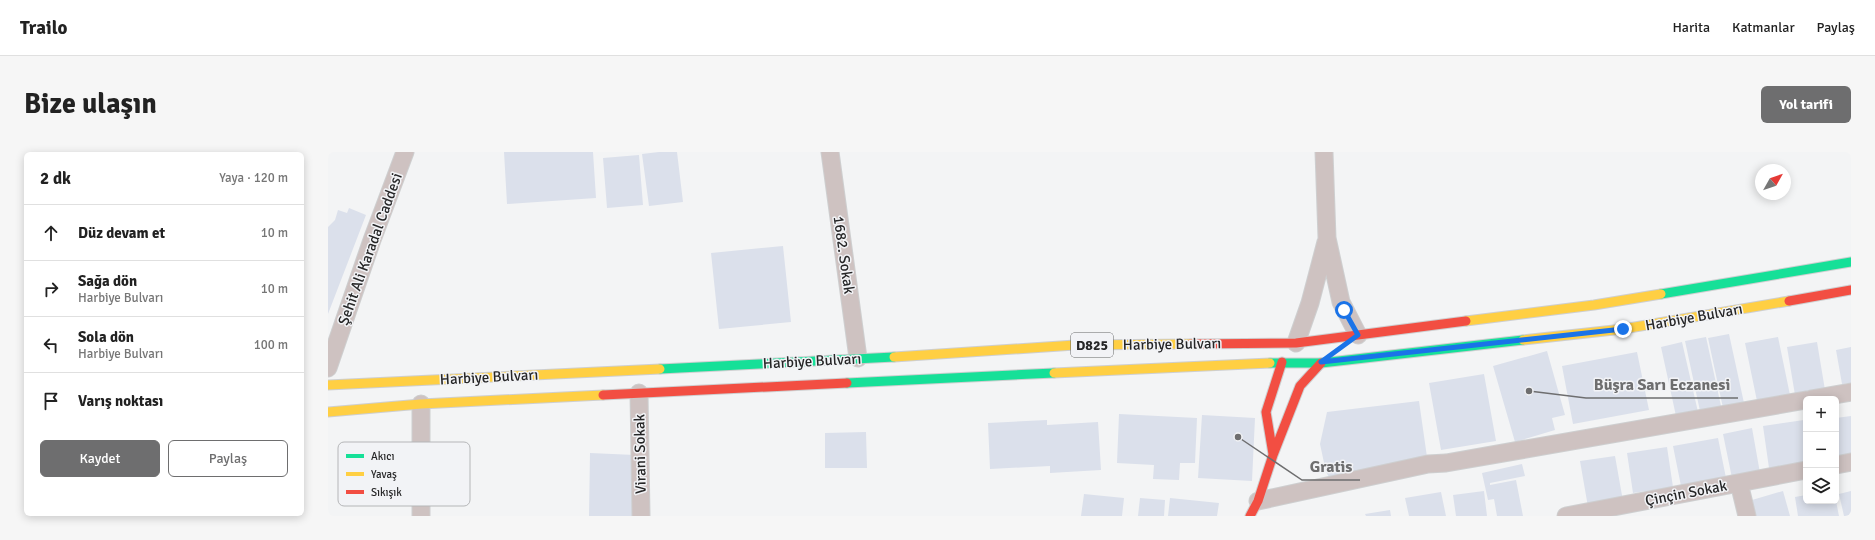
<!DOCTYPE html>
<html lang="tr">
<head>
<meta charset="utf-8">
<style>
  body { margin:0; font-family:Signika,sans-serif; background:#f6f6f6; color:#222 }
  .controls { position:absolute; right:12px; bottom:12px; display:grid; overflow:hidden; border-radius:6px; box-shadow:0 2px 10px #0003 }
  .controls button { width:36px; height:36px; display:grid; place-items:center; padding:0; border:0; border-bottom:1px solid #e0e0e0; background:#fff; color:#222; font:20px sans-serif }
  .compass { position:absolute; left:1427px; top:12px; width:36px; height:36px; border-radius:50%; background:#fff; box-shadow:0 2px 10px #0003; rotate:50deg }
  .stop { position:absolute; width:12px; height:12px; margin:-9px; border:3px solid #1a73e8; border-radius:50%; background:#fff }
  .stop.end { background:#1a73e8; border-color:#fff; box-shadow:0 1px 4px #0008 }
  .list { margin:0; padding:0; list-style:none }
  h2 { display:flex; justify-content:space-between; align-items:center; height:52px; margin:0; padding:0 16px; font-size:17px }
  h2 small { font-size:13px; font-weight:400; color:#767676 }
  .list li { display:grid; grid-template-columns:26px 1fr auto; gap:12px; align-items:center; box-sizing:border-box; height:56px; padding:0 16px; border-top:1px solid #e0e0e0 }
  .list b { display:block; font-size:15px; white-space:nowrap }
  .list p { margin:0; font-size:13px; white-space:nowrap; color:#767676 }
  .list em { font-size:13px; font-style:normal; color:#767676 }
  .actions { display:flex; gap:8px; padding:12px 16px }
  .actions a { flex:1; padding:9px 0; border:1px solid #6e6e6f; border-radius:6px; text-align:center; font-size:14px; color:#6e6e6f }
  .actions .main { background:#6e6e6f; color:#fff }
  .icon { flex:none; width:22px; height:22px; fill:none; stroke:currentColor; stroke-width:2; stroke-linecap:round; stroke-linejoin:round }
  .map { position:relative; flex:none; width:1523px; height:364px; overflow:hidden; border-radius:6px }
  header { display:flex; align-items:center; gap:24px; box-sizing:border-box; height:56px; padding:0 20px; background:#fff; border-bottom:1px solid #e0e0e0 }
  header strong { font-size:19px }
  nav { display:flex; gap:22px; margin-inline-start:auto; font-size:14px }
  .intro { display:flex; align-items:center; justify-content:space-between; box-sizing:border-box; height:96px; padding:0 24px }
  h1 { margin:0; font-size:28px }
  .button { padding:10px 18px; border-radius:6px; background:#6e6e6f; color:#fff; font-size:14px; font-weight:700 }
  main { display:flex; gap:24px; padding:0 24px }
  aside { flex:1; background:#fff; border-radius:6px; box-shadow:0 2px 10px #0003 }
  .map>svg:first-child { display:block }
  .building { fill:#dbe0eb }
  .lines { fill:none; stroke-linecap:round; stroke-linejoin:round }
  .street-casing { stroke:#cecfd0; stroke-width:19 }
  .fast-casing { stroke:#cecfd0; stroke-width:11 }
  .slow-casing { stroke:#cecfd0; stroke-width:11 }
  .jam-casing { stroke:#cecfd0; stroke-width:11 }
  .street { stroke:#cec2c1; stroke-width:17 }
  .fast { stroke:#16e098; stroke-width:9 }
  .slow { stroke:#ffcf43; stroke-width:9 }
  .jam { stroke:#f24e42; stroke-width:9 }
  .route { stroke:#1a73e8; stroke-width:5 }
  .labels { text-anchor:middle; stroke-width:3; stroke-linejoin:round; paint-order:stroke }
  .shield { fill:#f2f3f6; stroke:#636465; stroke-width:1 }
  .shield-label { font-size:14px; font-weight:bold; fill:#262627 }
  .street-label { font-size:15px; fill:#262627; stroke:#f2f3f6 }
  .key { fill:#f2f3f6; stroke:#b5b6b8; stroke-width:1 }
  .key-label { font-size:11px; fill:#262627 }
  .leader { fill:none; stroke:#6e6e6f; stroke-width:1.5 }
  .callout-dot { fill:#6e6e6f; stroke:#f2f3f6; stroke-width:1.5 }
  .callout-label { font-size:16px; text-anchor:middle; font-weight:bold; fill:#6e6e6f; stroke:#f2f3f6; stroke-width:3; stroke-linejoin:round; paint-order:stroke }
</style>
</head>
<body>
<header>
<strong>Trailo</strong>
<nav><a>Harita</a><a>Katmanlar</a><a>Paylaş</a></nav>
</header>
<div class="intro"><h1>Bize ulaşın</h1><a class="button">Yol tarifi</a></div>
<main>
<aside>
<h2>2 dk<small>Yaya · 120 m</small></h2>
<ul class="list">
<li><svg class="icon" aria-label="ahead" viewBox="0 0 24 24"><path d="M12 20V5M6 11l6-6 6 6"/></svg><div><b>Düz devam et</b></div><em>10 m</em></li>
<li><svg class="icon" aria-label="right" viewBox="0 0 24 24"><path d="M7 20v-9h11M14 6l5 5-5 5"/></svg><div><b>Sağa dön</b><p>Harbiye Bulvarı</p></div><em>10 m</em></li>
<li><svg class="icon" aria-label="left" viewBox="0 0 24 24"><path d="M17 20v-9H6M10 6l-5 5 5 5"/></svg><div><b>Sola dön</b><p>Harbiye Bulvarı</p></div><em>100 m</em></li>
<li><svg class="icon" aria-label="arrive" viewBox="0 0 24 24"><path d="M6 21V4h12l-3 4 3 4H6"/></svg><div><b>Varış noktası</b></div></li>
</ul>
<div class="actions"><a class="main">Kaydet</a><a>Paylaş</a></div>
</aside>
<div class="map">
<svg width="1523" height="364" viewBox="0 0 1523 364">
  <rect width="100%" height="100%" fill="#f3f4f5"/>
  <path class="building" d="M176 0H265L268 46 179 52Z
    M331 0H349L355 50 321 54 314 2Z
    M311 3 315 53 279 56 275 6Z
    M21 56 38 63 0 162V75L7 68 10 58 19 61Z
    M455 94 463 170 391 177 383 101Z
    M1401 182 1416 251 1395 256 1380 186Z
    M1378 185 1393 254 1372 259 1357 189Z
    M1450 185 1462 243 1429 249 1417 191Z
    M1354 190 1370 260 1348 264 1333 195Z
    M1489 190 1497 238 1467 243 1459 195Z
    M1523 195V231L1514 232 1508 198Z
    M1219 199 1237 263 1224 266 1227 278 1187 290 1165 214Z
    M1309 200 1321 258 1245 272 1234 214Z
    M1156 222 1168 289 1113 298 1101 231Z
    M1091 249 1100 312 1001 325 998 320 992 292 999 260Z
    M791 262 869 266 867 311H852L851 328 825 327 826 313 789 311Z
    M874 263 927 266 924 329 870 326Z
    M1523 264V305L1511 307 1508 286V266Z
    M719 268V273L770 270 773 318 722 321V314L662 317 660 271Z
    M1476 268 1478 282V311L1441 316 1435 274Z
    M1424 276 1432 321 1404 326 1395 282Z
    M538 280 539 316H497V281Z
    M1390 286 1398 326 1353 334 1345 294Z
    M1339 295 1345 335 1305 341 1299 301Z
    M262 301 307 303 306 364H261Z
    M1287 304 1295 349 1260 355 1252 309Z
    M1194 312 1197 324 1162 331V333L1188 328 1195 364H1169L1166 347 1160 348 1154 321Z
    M1156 339 1159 364H1128L1125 343Z
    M1455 339 1462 364H1428L1424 348Z
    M1523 339V364H1516L1511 342Z
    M1113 340 1118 364H1081L1077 346Z
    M756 342 796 346 794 364H753Z
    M1478 343V349H1508L1511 364H1470L1467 345Z
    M812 346 837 348 836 364H810Z
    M842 346 891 351 889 364H840Z
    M1062 358 1063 364H1038L1037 362Z"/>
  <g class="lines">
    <g class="street-casing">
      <path id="street" d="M502 0 530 206
        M996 0 999 86 1013 150 1030 183
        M968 191 982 151 998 90
        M0 216 44 88 77 0
        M311 241 313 364
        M1483 247 1523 240
        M93 252V364
        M1508 313 1523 310
        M1411 331 1419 364
        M930 349 1100 312 1118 311 1478 248
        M1238 364 1478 318"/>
    </g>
    <g class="fast-casing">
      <path id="fast" d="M1333 142 1523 110
        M942 211H993L1195 188
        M332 217 566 205
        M519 231 726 221"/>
    </g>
    <g class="slow-casing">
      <path id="slow" d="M1138 169 1266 153 1333 142
        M1195 188 1295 177 1461 149
        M566 205 747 193 863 192
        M726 221 942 211
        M0 233 332 217
        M0 260 93 252 275 243"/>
    </g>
    <g class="jam-casing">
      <path id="jam" d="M1461 149 1523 138
        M863 192 968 191 1138 169
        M275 243 519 231
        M945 302 938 260 954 210
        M922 364 930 349 945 303 972 234 993 211"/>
    </g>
    <use href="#street" class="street"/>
    <use href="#fast" class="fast"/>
    <use href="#slow" class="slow"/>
    <use href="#jam" class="jam"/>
  </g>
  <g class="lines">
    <path class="route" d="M1016 158 1030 183 993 210 1295 177"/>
  </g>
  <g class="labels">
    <rect class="shield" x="743" y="181" width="42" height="24" rx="3"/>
    <g class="shield-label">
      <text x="764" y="198">D825</text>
    </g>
    <g class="street-label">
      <text transform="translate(42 97) rotate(-70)" y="5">Şehit Ali Karadal Caddesi</text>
      <text transform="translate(516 103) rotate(82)" y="5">1682. Sokak</text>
      <text transform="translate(1366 165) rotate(-10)" y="5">Harbiye Bulvarı</text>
      <text transform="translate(844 192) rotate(-1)" y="5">Harbiye Bulvarı</text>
      <text transform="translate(484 209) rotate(-3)" y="5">Harbiye Bulvarı</text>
      <text transform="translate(161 225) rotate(-3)" y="5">Harbiye Bulvarı</text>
      <text transform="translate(312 302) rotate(-91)" y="5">Virani Sokak</text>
      <text transform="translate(1358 341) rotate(-11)" y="5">Çinçin Sokak</text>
    </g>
  </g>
  <rect x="10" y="290" width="132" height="64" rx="6" class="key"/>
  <rect x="18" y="302" width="18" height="4" fill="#16e098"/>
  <rect x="18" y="320" width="18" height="4" fill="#ffcf43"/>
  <rect x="18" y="338" width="18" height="4" fill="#f24e42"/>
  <g class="key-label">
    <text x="43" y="308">Akıcı</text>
    <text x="43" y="326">Yavaş</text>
    <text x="43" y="344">Sıkışık</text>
  </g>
  <path class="leader" d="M1201 239L1258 246H1410M910 285L974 328H1032"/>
  <g class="callout-dot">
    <circle cx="1201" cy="239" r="4"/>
    <circle cx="910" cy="285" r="4"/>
  </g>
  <g class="callout-label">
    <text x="1334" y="238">Büşra Sarı Eczanesi</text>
    <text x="1003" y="320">Gratis</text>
  </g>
</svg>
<div class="controls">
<button>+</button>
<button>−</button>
<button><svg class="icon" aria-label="layers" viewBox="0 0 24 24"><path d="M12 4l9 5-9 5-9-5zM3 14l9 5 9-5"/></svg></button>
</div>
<svg class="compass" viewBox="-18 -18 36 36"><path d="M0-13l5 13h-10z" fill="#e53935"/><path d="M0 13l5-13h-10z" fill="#767676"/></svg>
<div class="stop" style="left:1016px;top:158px"></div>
<div class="stop end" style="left:1295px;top:177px"></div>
</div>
</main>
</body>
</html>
